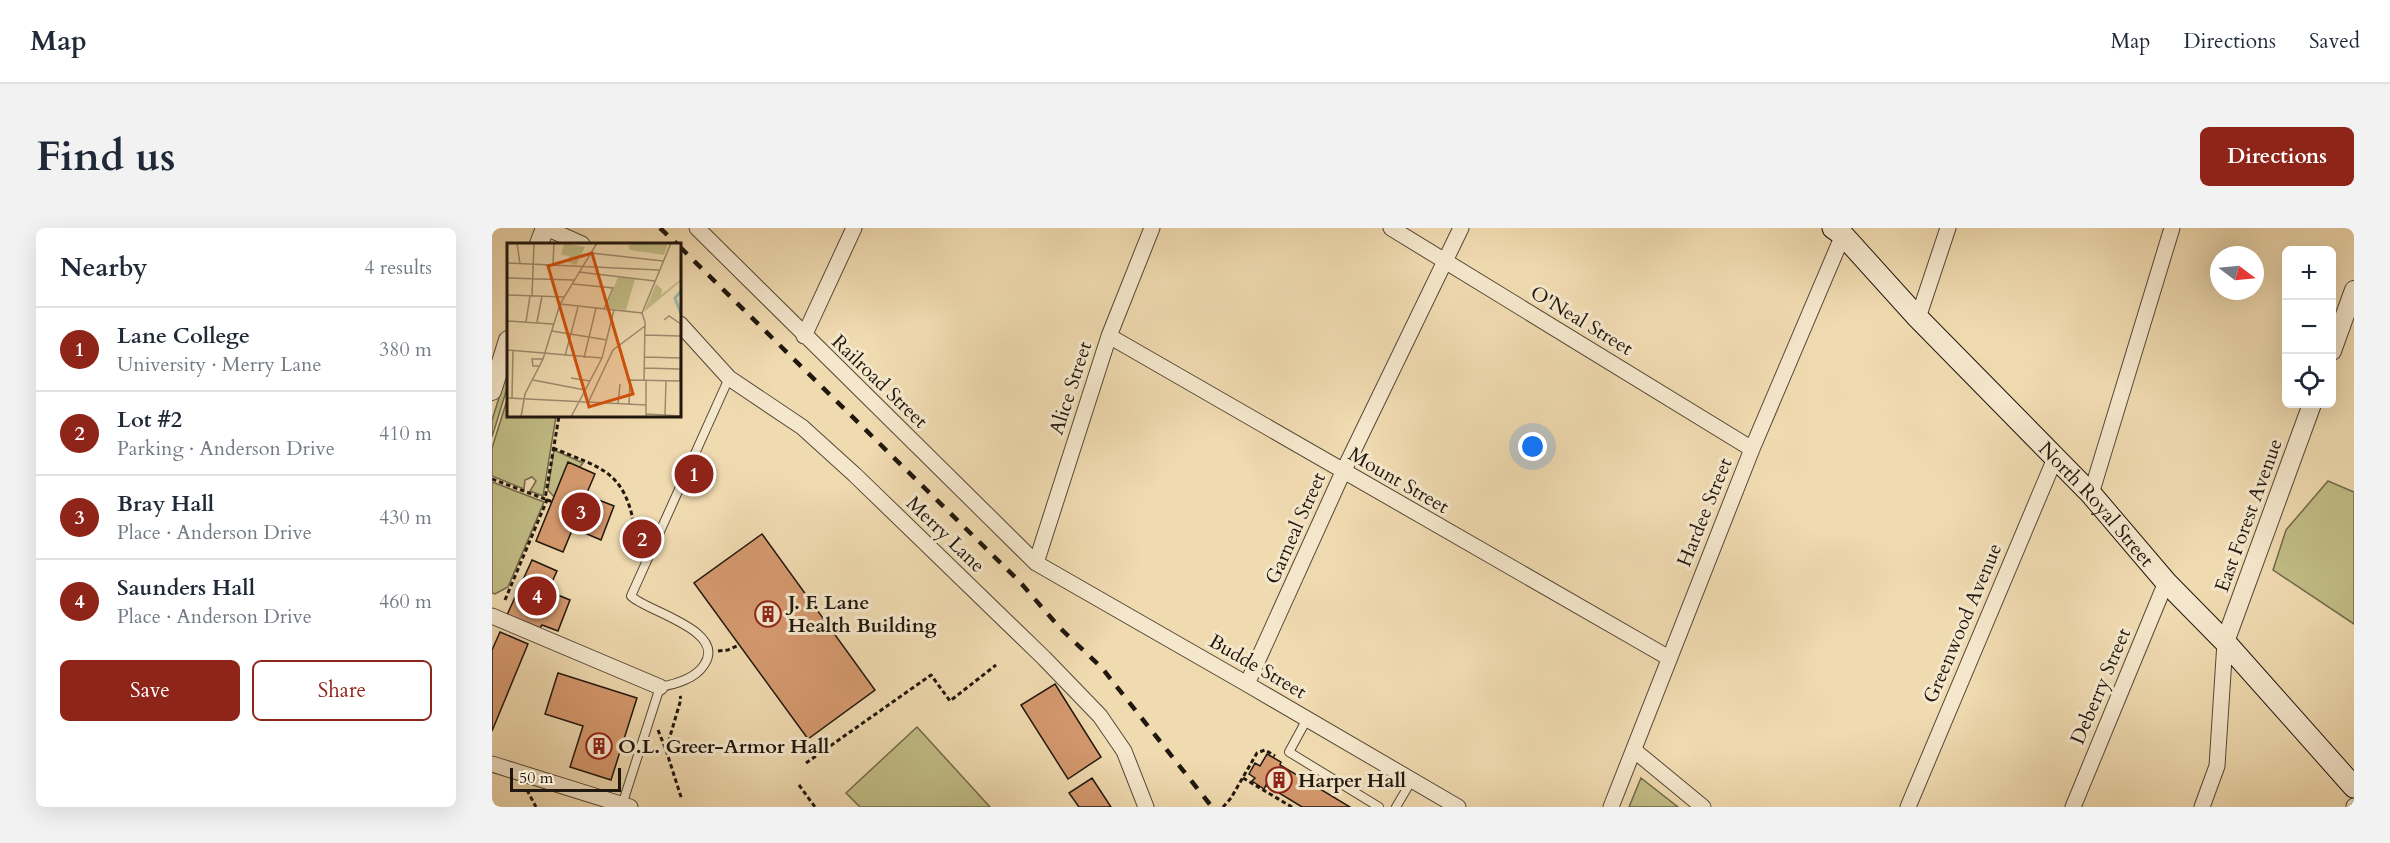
<!DOCTYPE html>
<html lang="en">
<head>
<meta charset="utf-8">
<style>
  body { margin:0; font-family:Cardo,serif; background:#f2f2f3; color:#1f2937 }
  .controls { position:absolute; right:18px; top:18px; display:grid; overflow:hidden; border-radius:9px; box-shadow:0 6px 24px #0002 }
  .controls button { width:54px; height:54px; display:grid; place-items:center; padding:0; border:0; border-bottom:2px solid #e0e1e3; background:#fff; color:#1f2937; font:30px sans-serif }
  .compass { position:absolute; left:1718px; top:18px; width:54px; height:54px; border-radius:50%; background:#fff; box-shadow:0 6px 24px #0002; rotate:106deg }
  .scale { position:absolute; left:18px; bottom:15px; width:111px; box-sizing:border-box; padding-left:6px; border:3px solid #20170e; border-top:0; font-size:16px; line-height:21px; white-space:nowrap; color:#20170e; -webkit-text-stroke:4px #f5e7cc; paint-order:stroke }
  .you { position:absolute; left:1041px; top:219px; width:21px; height:21px; margin:-15px; border:4px solid #fff; border-radius:50%; background:#1a73e8; box-shadow:0 0 0 9px #1a73e833 }
  .badge { display:grid; place-items:center; width:39px; height:39px; border-radius:50%; background:#8f2418; color:#fff; font-size:20px; font-weight:700 }
  .pin { position:absolute; translate:-50% -50%; border:3px solid #fff; box-shadow:0 2px 6px #0006 }
  .list { margin:0; padding:0; list-style:none }
  h2 { display:flex; justify-content:space-between; align-items:center; height:78px; margin:0; padding:0 24px; font-size:26px }
  h2 small { font-size:20px; font-weight:400; color:#747a83 }
  .list li { display:grid; grid-template-columns:39px 1fr auto; gap:18px; align-items:center; box-sizing:border-box; height:84px; padding:0 24px; border-top:2px solid #e0e1e3 }
  .list b { display:block; font-size:22px; white-space:nowrap }
  .list p { margin:0; font-size:20px; white-space:nowrap; color:#747a83 }
  .list em { font-size:20px; font-style:normal; color:#747a83 }
  .actions { display:flex; gap:12px; padding:18px 24px }
  .actions a { flex:1; padding:14px 0; border:2px solid #8f2418; border-radius:9px; text-align:center; font-size:21px; color:#8f2418 }
  .actions .main { background:#8f2418; color:#fff }
  .icon { flex:none; width:33px; height:33px; fill:none; stroke:currentColor; stroke-width:2; stroke-linecap:round; stroke-linejoin:round }
  .map { position:relative; flex:none; width:1862px; height:579px; overflow:hidden; border-radius:9px }
  header { display:flex; align-items:center; gap:36px; box-sizing:border-box; height:84px; padding:0 30px; background:#fff; border-bottom:2px solid #e0e1e3 }
  header strong { font-size:28px }
  nav { display:flex; gap:33px; margin-inline-start:auto; font-size:21px }
  .intro { display:flex; align-items:center; justify-content:space-between; box-sizing:border-box; height:144px; padding:0 36px }
  h1 { margin:0; font-size:42px }
  .button { padding:15px 27px; border-radius:9px; background:#8f2418; color:#fff; font-size:21px; font-weight:700 }
  main { display:flex; gap:36px; padding:0 36px }
  aside { flex:1; background:#fff; border-radius:9px; box-shadow:0 6px 24px #0002 }
  .map>svg:first-child { display:block }
  .green { fill:#c2bd86; stroke:#716a4a; stroke-width:1.5 }
  .building { fill:#d5996e; stroke:#20170e; stroke-width:1.5 }
  .lines { fill:none; stroke-linecap:round; stroke-linejoin:round }
  .service-casing { stroke:#544836; stroke-width:10 }
  .minor-casing { stroke:#544836; stroke-width:17 }
  .tertiary-casing { stroke:#544836; stroke-width:20 }
  .secondary-casing { stroke:#20170e; stroke-width:23 }
  .path { stroke:#20170e; stroke-width:3; stroke-dasharray:4.5 3; stroke-linecap:butt }
  .service { stroke:#f5e7cc; stroke-width:8 }
  .minor { stroke:#f5e7cc; stroke-width:15 }
  .tertiary { stroke:#f5e7cc; stroke-width:18 }
  .secondary { stroke:#f5e7cc; stroke-width:21 }
  .rail { stroke:#20170e; stroke-width:4.5; stroke-dasharray:10 10; stroke-linecap:butt }
  .labels { text-anchor:middle; stroke-width:6; stroke-linejoin:round; paint-order:stroke }
  .street-label { font-size:20px; fill:#20170e; stroke:#f5e7cc }
  .poi-label { font-size:20px; font-weight:bold; fill:#20170e; stroke:#f5e7cc; text-anchor:start }
  .inset-river { fill:none; stroke:#9abbab; stroke-width:3 }
  .inset-road { fill:none; stroke:#9d8c6f; stroke-width:1.5 }
  .view { fill:#d4520c; fill-opacity:0.15; stroke:#d4520c; stroke-width:3 }
  .inset-edge { fill:none; stroke:#20170e; stroke-width:3 }
</style>
</head>
<body>
<header>
<strong>Map</strong>
<nav><a>Map</a><a>Directions</a><a>Saved</a></nav>
</header>
<div class="intro"><h1>Find us</h1><a class="button">Directions</a></div>
<main>
<aside>
<h2>Nearby<small>4 results</small></h2>
<ul class="list">
<li><span class="badge">1</span><div><b>Lane College</b><p>University · Merry Lane</p></div><em>380 m</em></li>
<li><span class="badge">2</span><div><b>Lot #2</b><p>Parking · Anderson Drive</p></div><em>410 m</em></li>
<li><span class="badge">3</span><div><b>Bray Hall</b><p>Place · Anderson Drive</p></div><em>430 m</em></li>
<li><span class="badge">4</span><div><b>Saunders Hall</b><p>Place · Anderson Drive</p></div><em>460 m</em></li>
</ul>
<div class="actions"><a class="main">Save</a><a>Share</a></div>
</aside>
<div class="map">
<svg width="1862" height="579" viewBox="0 0 1862 579">
  <rect width="100%" height="100%" fill="#f0dab0"/>
  <filter id="stains"><feTurbulence type="fractalNoise" baseFrequency=".00333" numOctaves="4"/><feColorMatrix values="0 0 0 0 .2 0 0 0 0 .09 0 0 0 0 .02 0 0 0 .5 -.17"/></filter>
  <radialGradient id="worn" r=".72"><stop offset=".6" stop-color="#630" stop-opacity="0"/><stop offset="1" stop-color="#630" stop-opacity=".3"/></radialGradient>
  <path class="green" d="M16 141V157L0 209V192Z
    M16 169V188H64L51 268 38 263 44 253 40 249 33 252 32 261 0 248V220Z
    M62 222 91 235 63 270 56 262Z
    M1836 253 1862 264V396L1781 342 1794 302Z
    M0 254 52 274 16 359 3 366 0 365Z
    M425 499 498 579H368L354 565Z
    M1149 550 1186 579H1137Z"/>
  <path class="building" d="M76 234 103 246 94 267 122 278 109 312 81 300 71 324 44 313Z
    M270 306 383 462 316 511 202 355Z
    M40 332 65 343 56 363 78 372 66 403 50 397 48 400 15 387Z
    M8 404 36 416 0 503V422Z
    M66 445 145 470 119 552 78 539 91 498 53 486Z
    M563 456 609 529 576 551 529 477Z
    M775 526 789 534 788 537 858 579H810L774 557 772 561 760 553 763 550 757 546 763 535 768 538Z
    M600 550 619 579H587L577 565Z"/>
  <g class="lines">
    <g class="service-casing">
      <path id="service" d="M815 491 797 524 887 579
        M130 577 168 459C184 456 203 451 212 437 236 402 153 383 139 368L237 150
        M904 579 920 552"/>
    </g>
    <g class="minor-casing">
      <path id="minor" d="M54 0 90 16
        M205 0 544 335 755 456 966 579
        M899 0 1260 221
        M1426 90 1456 0
        M188 96 237 150 310 199 363 247 552 430 608 488 632 523 654 579
        M312 108 362 0
        M617 108 1177 430
        M1599 266 1680 0
        M544 335 617 108 660 0
        M0 388 168 459
        M755 456 851 244 969 0
        M1143 523 1211 579
        M0 536 138 579
        M1119 579 1260 221 1351 7
        M1416 579 1564 228
        M1581 579 1674 354
        M1710 579 1725 538 1733 414
        M1862 579V578"/>
    </g>
    <g class="tertiary-casing">
      <path id="tertiary" d="M47 16 53 0
        M1840 123 1862 62
        M0 163 16 112
        M1733 414 1820 176"/>
    </g>
    <g class="secondary-casing">
      <g id="secondary">
        <path id="s1" d="M1341 0 1351 7 1426 90 1599 266 1674 354 1733 414 1862 559"/>
      </g>
    </g>
    <path class="path" d="M61 220C108 240 132 242 142 297
      M0 251 53 271 67 188
      M55 272 61 274
      M13 372 55 272 53 271
      M226 423 236 422 247 417
      M166 502 174 522 189 471 188 468
      M174 522 190 572
      M314 535 439 447 458 473 504 437
      M751 550 800 579
      M307 557 323 579
      M35 562 44 579
      M731 579 739 570 765 525 773 522 783 528"/>
    <use href="#service" class="service"/>
    <use href="#minor" class="minor"/>
    <use href="#tertiary" class="tertiary"/>
    <use href="#secondary" class="secondary"/>
    <path class="rail" d="M168 0 185 16
      M188 19 527 353 569 401 610 440 720 579"/>
  </g>
  <defs>
    <g id="building-ring" transform="scale(1.35)"><circle r="9.5" fill="#f5e7cc" stroke="#8f2418" stroke-width="1.5"/><path d="M-4-6H4V6H1V3H-1V6H-4ZM-2.5-4.3h1.7v1.8h-1.7ZM.8-4.3h1.7v1.8H.8ZM-2.5-1h1.7V.8h-1.7ZM.8-1h1.7V.8H.8Z" fill="#8f2418"/></g>
  </defs>
  <g fill-rule="evenodd">
    <use href="#building-ring" x="276" y="386"/>
    <use href="#building-ring" x="107" y="518"/>
    <use href="#building-ring" x="787" y="552"/>
  </g>
  <g class="labels">
    <g class="street-label">
      <text transform="translate(1090 92) rotate(31)" y="7">O'Neal Street</text>
      <text transform="translate(388 153) rotate(44)" y="7">Railroad Street</text>
      <text transform="translate(578 160) rotate(-72)" y="7">Alice Street</text>
      <text transform="translate(907 252) rotate(30)" y="7">Mount Street</text>
      <text dy="7" stroke="none"><textPath href="#s1" startOffset="382">North Royal Street</textPath></text>
      <text transform="translate(1212 284) rotate(-68)" y="7">Hardee Street</text>
      <text transform="translate(1756 287) rotate(-70)" y="7">East Forest Avenue</text>
      <text transform="translate(803 300) rotate(-66)" y="7">Garneal Street</text>
      <text transform="translate(454 306) rotate(44)" y="7">Merry Lane</text>
      <text transform="translate(1470 395) rotate(-67)" y="7">Greenwood Avenue</text>
      <text transform="translate(766 438) rotate(30)" y="7">Budde Street</text>
      <text transform="translate(1608 458) rotate(-67)" y="7">Deberry Street</text>
    </g>
    <g class="poi-label">
      <text x="296" y="381">J. F. Lane<tspan x="296" dy="23">Health Building</tspan></text>
      <text x="126" y="525">O.L. Greer-Armor Hall</text>
      <text x="806" y="559">Harper Hall</text>
    </g>
  </g>
  <g transform="translate(15 15)">
    <rect width="174" height="174" fill="#f0dab0"/>
    <path d="M57 0 78 4 69 22 61 19 62 13 54 12ZM128 0H161L157 12 123 7 121 3ZM111 34 128 36 119 67 99 65ZM174 36V38L137 69 149 41 155 46 154 52Z" fill="#c2bd86"/>
    <path class="inset-river" d="M174 48 168 55 174 71"/>
    <path class="inset-road" d="M10 0 13 21M84 10 156 18M0 20 152 27M46 22 47 0M72 29 148 38M0 35 67 37M66 41 106 45 97 66M0 52 58 54M25 53 27 0M53 61 135 70 138 79 137 137M135 70 164 0M157 77 162 73 174 81M0 78 46 81M19 79 23 53M30 79 35 53M45 88 100 97M138 92 173 93M0 107 95 115M58 113 71 64M138 114 173 115M77 115 89 65M33 123H26L25 116H36M137 125 173 126M64 135 83 138M26 137 78 147M173 138 174 90M0 155 139 162M5 155 6 107M81 160 106 107 138 83M111 161 113 141M122 161 123 137 174 138M139 171 174 173M158 172 159 137M14 174 18 151 36 116 53 61 90 0M64 174 95 115 107 67M139 174V137"/>
    <path class="view" d="M85 10 126 151 82 164 41 23Z"/>
    <rect width="174" height="174" class="inset-edge"/>
  </g>
  <rect width="100%" height="100%" filter="url(#stains)"/>
  <rect width="100%" height="100%" fill="url(#worn)"/>
</svg>
<div class="controls">
<button>+</button>
<button>−</button>
<button><svg class="icon" aria-label="locate" viewBox="0 0 24 24"><circle cx="12" cy="12" r="6"/><path d="M12 2v4M12 18v4M2 12h4M18 12h4"/></svg></button>
</div>
<svg class="compass" viewBox="-18 -18 36 36"><path d="M0-13l5 13h-10z" fill="#e53935"/><path d="M0 13l5-13h-10z" fill="#747a83"/></svg>
<div class="scale">50 m</div>
<div class="you"></div>
<div class="pin badge" style="left:202px;top:246px">1</div>
<div class="pin badge" style="left:150px;top:311px">2</div>
<div class="pin badge" style="left:89px;top:284px">3</div>
<div class="pin badge" style="left:45px;top:368px">4</div>
</div>
</main>
</body>
</html>
